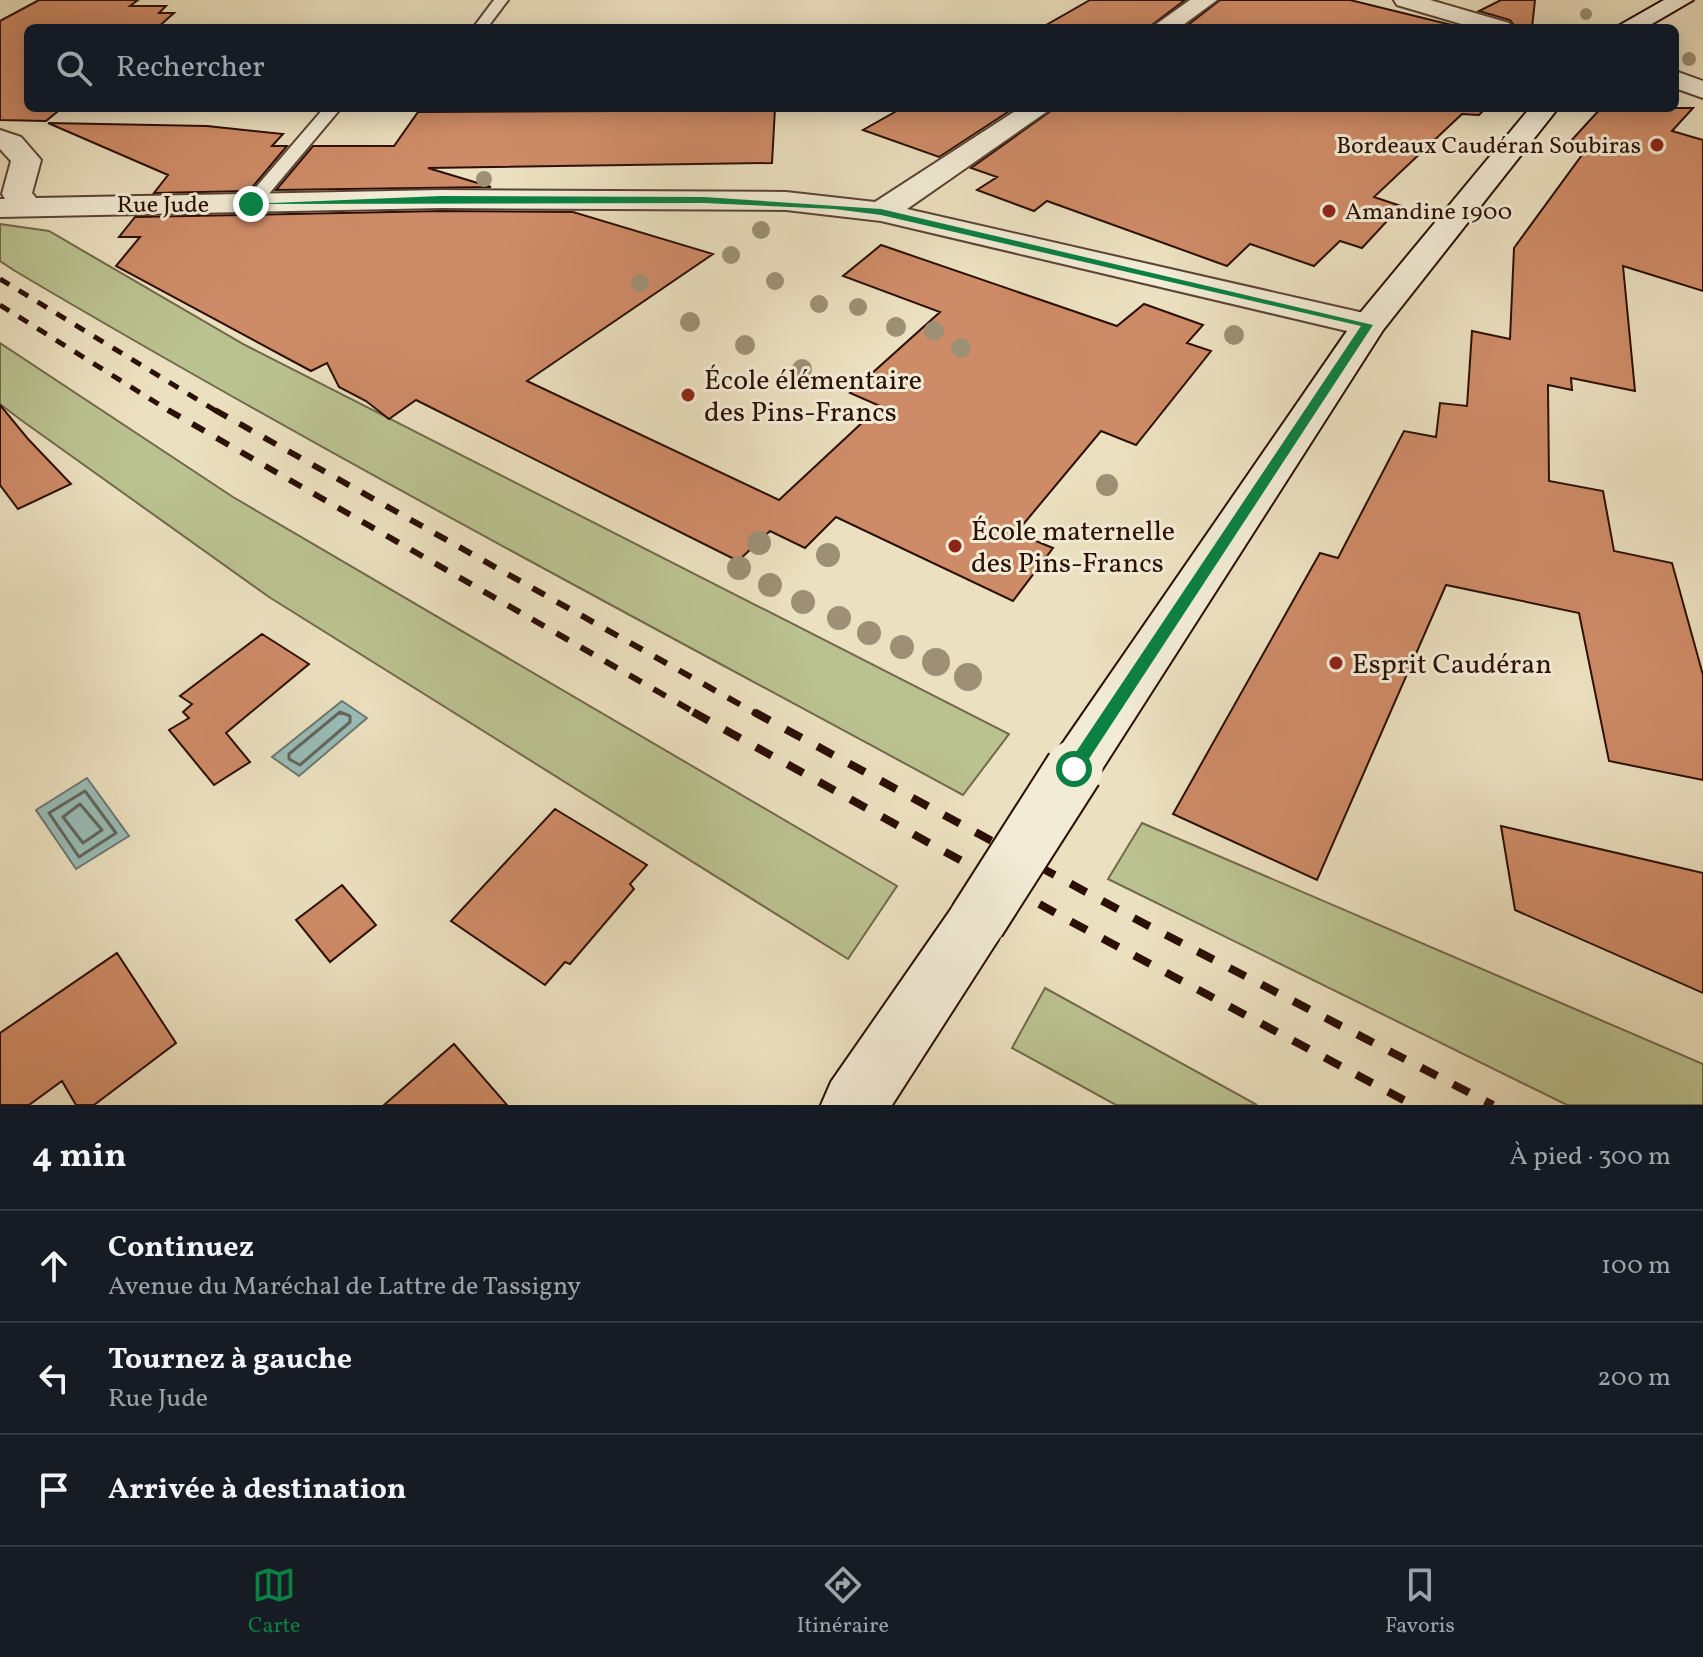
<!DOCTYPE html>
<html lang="fr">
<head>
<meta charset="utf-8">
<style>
  body { margin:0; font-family:Vollkorn,serif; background:#20242c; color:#f1f3f6 }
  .stop { position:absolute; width:24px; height:24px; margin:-18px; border:6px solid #0b8043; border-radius:50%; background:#fff }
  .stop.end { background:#0b8043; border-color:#fff; box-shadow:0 2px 8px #0008 }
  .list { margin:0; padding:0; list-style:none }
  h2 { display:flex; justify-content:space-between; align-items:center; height:104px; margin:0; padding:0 32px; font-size:34px }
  h2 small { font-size:26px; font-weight:400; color:#9ea1a6 }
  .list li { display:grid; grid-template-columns:52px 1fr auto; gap:24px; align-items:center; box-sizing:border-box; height:112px; padding:0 32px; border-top:2px solid #363941 }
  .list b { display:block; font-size:30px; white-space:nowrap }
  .list p { margin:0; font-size:26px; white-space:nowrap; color:#9ea1a6 }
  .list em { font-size:26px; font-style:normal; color:#9ea1a6 }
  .icon { flex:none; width:44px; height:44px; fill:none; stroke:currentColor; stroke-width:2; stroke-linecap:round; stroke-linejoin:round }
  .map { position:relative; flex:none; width:1703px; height:1105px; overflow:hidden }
  .search { position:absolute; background:#171b24; box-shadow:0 4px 20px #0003; left:24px; right:24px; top:24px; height:88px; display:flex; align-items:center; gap:20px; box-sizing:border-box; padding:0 28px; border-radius:12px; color:#9ea1a6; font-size:30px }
  .sheet { height:440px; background:#171b24 }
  nav { display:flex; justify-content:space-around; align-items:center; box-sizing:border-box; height:112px; border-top:2px solid #363941; background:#171b24; font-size:22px; color:#9ea1a6 }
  nav a { display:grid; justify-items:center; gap:4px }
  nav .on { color:#0b8043 }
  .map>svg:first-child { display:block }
  .green { fill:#bac290; stroke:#72684a; stroke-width:2 }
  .water { fill:#99bcb7; stroke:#6d7770; stroke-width:2 }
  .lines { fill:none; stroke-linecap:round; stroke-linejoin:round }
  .shore-far1 { stroke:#62665e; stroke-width:2 }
  .shore { stroke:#62665e; stroke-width:3 }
  .building { fill:#ce8b67; stroke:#2b0f05; stroke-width:2 }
  .lane-casing { stroke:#5b4334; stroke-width:4 }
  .street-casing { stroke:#5b4334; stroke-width:4 }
  .secondary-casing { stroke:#2b0f05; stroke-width:4 }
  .lane { fill:#f2ebd5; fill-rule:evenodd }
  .street { fill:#f2ebd5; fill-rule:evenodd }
  .secondary { fill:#f2ebd5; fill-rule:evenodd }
  .rail-far2 { stroke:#2b0f05; stroke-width:5; stroke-dasharray:11 11; stroke-linecap:butt }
  .rail-far1 { stroke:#2b0f05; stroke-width:6; stroke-dasharray:14 14; stroke-linecap:butt }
  .rail { stroke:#2b0f05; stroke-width:8; stroke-dasharray:18 18; stroke-linecap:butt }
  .secondary-bridge-casing { stroke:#2b0f05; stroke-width:61; stroke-linecap:butt }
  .secondary-bridge { stroke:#f2ebd5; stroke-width:57 }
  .tree { fill:#9d9074 }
  .route { fill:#0b8043 }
  .poi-dot { fill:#8f2418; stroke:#f2ebd5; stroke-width:3 }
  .labels { text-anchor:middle; stroke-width:6; stroke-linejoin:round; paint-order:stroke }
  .far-poi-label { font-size:24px; fill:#2b0f05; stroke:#f2ebd5; text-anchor:end }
  .far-street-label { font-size:24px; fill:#2b0f05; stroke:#f2ebd5 }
  .poi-label { font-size:28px; fill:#2b0f05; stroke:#f2ebd5; text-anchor:start }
</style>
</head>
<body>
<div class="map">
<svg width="1703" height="1105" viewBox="0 0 1703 1105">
  <rect width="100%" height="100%" fill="#ebe0bf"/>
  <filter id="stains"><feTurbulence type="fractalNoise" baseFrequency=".0025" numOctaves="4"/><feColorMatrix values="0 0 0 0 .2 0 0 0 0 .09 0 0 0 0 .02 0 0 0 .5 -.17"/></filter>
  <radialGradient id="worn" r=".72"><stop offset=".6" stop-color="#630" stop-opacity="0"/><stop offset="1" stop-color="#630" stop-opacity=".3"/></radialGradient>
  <path class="green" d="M0 224 49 231 245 345 1009 734 963 795C646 623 326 455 15 271L0 261Z
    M0 343 233 497 897 886 848 959 269 597 21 420 0 404Z
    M1142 823 1703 1064V1105H1567L1108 879Z
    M1045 988 1257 1105H1116L1012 1048Z"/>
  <path class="water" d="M342 701 367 718 299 776 272 757Z
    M87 778 129 836 76 869 36 810Z"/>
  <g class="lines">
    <path class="shore-far1" d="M337 714H345"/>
    <path class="shore" d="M340 712 289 754V759L300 765 350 722V716L340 712
      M85 791 116 833 79 857 49 813Z
      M80 804 102 830 83 843 63 817Z"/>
  </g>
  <path class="building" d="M39 0H138L130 6H166L159 13H174L157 28H28V108H62L46 121 0 120V21Z
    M1090 0H1185L1148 28H1041Z
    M1220 0H1350L1464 28H1184Z
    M1501 0H1535L1532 28H1516L1510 20 1479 11Z
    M621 108H775L772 163 428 168 491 187 276 190 313 146H394L418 112 619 111Z
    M902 108H1014L939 157 863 130Z
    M1055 108H1486L1479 115 1462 114 1374 197 1401 206 1362 248 1340 241 1314 266 1250 244 1227 266 1047 201 1034 211 977 190 997 177 971 168Z
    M1601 108H1693L1672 131 1703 140V291L1623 266 1635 391 1571 378 1572 390 1548 385 1549 481 1603 491 1614 551 1672 563 1703 675V780L1609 761 1579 613 1446 585 1317 880 1173 814 1320 553 1338 558 1404 431 1436 437 1440 403 1467 406 1472 331 1510 339 1514 248 1587 148 1569 143Z
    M48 123 207 126 283 134 272 146H287L249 191 154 193 168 175Z
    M441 211 573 212 713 254 527 381 779 500 880 406 850 393 940 312 843 276 881 245 1117 326 1144 304 1203 325 1187 343 1211 351 1136 445 1101 431 1016 533 1053 548 1013 601 836 517 805 548 770 531 738 561 416 400 389 419 366 401 339 387 327 363 311 371 116 266 140 237H119L135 217Z
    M0 405 28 439 71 484 18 509 0 485Z
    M262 634 309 664 226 733 250 762 214 785 169 730 189 718 183 712 192 704 180 696Z
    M555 809 647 865 630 884 634 889 570 964 565 962 545 985 451 921Z
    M1501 826 1703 873V993L1515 910Z
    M342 885 376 925 330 962 296 920Z
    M117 953 176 1043 94 1105H76L62 1081 29 1105H0V1033Z
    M454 1044 507 1105H384Z"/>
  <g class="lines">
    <g class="lane-casing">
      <path id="lane" d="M494 0H508L487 28H473Z
        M324 108H341L257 208H245V200Z"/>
    </g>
    <g class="street-casing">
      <path id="street" d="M1190 0H1217L1179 28H1151Z
        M1394 0H1430L1509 23 1513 28H1475L1397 5Z
        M1675 71 1703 81V98L1675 88Z
        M1020 108H1052L907 209 1368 314 1380 318 1386 325 1380 332 1368 336 881 221 786 210 441 208 0 217V199H5L2 194 11 161 0 149V130L21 137 41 160 32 193 36 198 441 190 786 192 875 202Z"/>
    </g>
    <g class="secondary-casing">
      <path id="secondary" d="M1664 0H1693L1645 28H1615Z
        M1530 108H1558L1383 330 1092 785 1074 791 1056 785 1048 769 1056 753 1356 318Z
        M977 894 998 902 1006 921 998 940 892 1105H821L831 1082 956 902Z"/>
    </g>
    <use href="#lane" class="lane"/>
    <use href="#street" class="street"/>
    <use href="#secondary" class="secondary"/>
    <path class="rail-far2" d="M0 279 218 412
      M0 305 171 412"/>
    <path class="rail-far1" d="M168 410 697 714
      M215 410 757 714"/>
    <path class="rail" d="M693 712 1070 921 1413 1105
      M754 712 1145 924 1493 1105"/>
    <g class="secondary-bridge-casing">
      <path id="secondary-bridge" d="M977 921 1074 769"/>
    </g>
    <use href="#secondary-bridge" class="secondary-bridge"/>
  </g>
  <g class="tree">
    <circle cx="1586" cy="14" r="6"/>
    <circle cx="1689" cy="59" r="7"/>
    <circle cx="484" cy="179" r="8"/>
    <circle cx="761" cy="230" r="9"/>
    <circle cx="731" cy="255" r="9"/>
    <circle cx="775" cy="281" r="9"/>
    <circle cx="640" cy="283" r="9"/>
    <circle cx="819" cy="304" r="9"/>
    <circle cx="858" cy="307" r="9"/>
    <circle cx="690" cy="322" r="10"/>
    <circle cx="896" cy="327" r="10"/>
    <circle cx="934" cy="331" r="10"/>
    <circle cx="1234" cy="335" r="10"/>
    <circle cx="745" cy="345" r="10"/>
    <circle cx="961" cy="348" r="10"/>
    <circle cx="802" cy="369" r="10"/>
    <circle cx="1107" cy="485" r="11"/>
    <circle cx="759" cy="543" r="12"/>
    <circle cx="828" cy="555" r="12"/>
    <circle cx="739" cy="568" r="12"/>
    <circle cx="770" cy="585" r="12"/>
    <circle cx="803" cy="602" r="12"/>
    <circle cx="839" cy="618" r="12"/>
    <circle cx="869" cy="633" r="12"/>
    <circle cx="902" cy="647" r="12"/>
    <circle cx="936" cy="662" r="14"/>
    <circle cx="968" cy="677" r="14"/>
  </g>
  <path class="route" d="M441 196 704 197 881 209 1373 325 1079 774 1074 775 1066 769 1068 764 1361 326 881 215 834 209 704 203 246 204Z"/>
  <g class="poi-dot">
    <circle cx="1657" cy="145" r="8"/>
    <circle cx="1329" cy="211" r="8"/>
    <circle cx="688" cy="395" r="8"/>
    <circle cx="955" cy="546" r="8"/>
    <circle cx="1336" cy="663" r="8"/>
  </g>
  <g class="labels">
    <g class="far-poi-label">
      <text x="1641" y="153">Bordeaux Caudéran Soubiras</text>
      <text x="1345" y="219" text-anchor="start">Amandine 1900</text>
    </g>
    <g class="far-street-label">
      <text x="163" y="212">Rue Jude</text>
    </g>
    <g class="poi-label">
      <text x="704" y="389">École élémentaire<tspan x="704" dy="32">des Pins-Francs</tspan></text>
      <text x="971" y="540">École maternelle<tspan x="971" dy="32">des Pins-Francs</tspan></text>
      <text x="1352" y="673">Esprit Caudéran</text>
    </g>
  </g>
  <rect width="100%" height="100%" filter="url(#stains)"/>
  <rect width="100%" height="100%" fill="url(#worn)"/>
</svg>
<div class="stop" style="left:1074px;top:769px"></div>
<div class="stop end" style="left:251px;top:204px"></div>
<div class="search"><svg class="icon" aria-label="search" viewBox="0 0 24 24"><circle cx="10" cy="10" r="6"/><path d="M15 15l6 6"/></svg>Rechercher</div>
</div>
<section class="sheet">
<h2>4 min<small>À pied · 300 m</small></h2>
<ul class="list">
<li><svg class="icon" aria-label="ahead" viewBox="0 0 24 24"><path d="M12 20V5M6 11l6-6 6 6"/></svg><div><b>Continuez</b><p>Avenue du Maréchal de Lattre de Tassigny</p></div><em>100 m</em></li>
<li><svg class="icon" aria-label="left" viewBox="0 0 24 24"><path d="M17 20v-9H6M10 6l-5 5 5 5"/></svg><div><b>Tournez à gauche</b><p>Rue Jude</p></div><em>200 m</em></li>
<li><svg class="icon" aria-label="arrive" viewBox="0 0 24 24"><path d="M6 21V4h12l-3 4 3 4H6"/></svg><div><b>Arrivée à destination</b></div></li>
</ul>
</section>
<nav>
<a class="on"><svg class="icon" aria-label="map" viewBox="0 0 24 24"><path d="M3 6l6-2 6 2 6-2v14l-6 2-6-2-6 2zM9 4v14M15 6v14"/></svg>Carte</a>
<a><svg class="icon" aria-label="directions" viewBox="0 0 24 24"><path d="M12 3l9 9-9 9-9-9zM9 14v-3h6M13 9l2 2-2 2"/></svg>Itinéraire</a>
<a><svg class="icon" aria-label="saved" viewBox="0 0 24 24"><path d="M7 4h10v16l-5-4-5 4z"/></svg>Favoris</a>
</nav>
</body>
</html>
